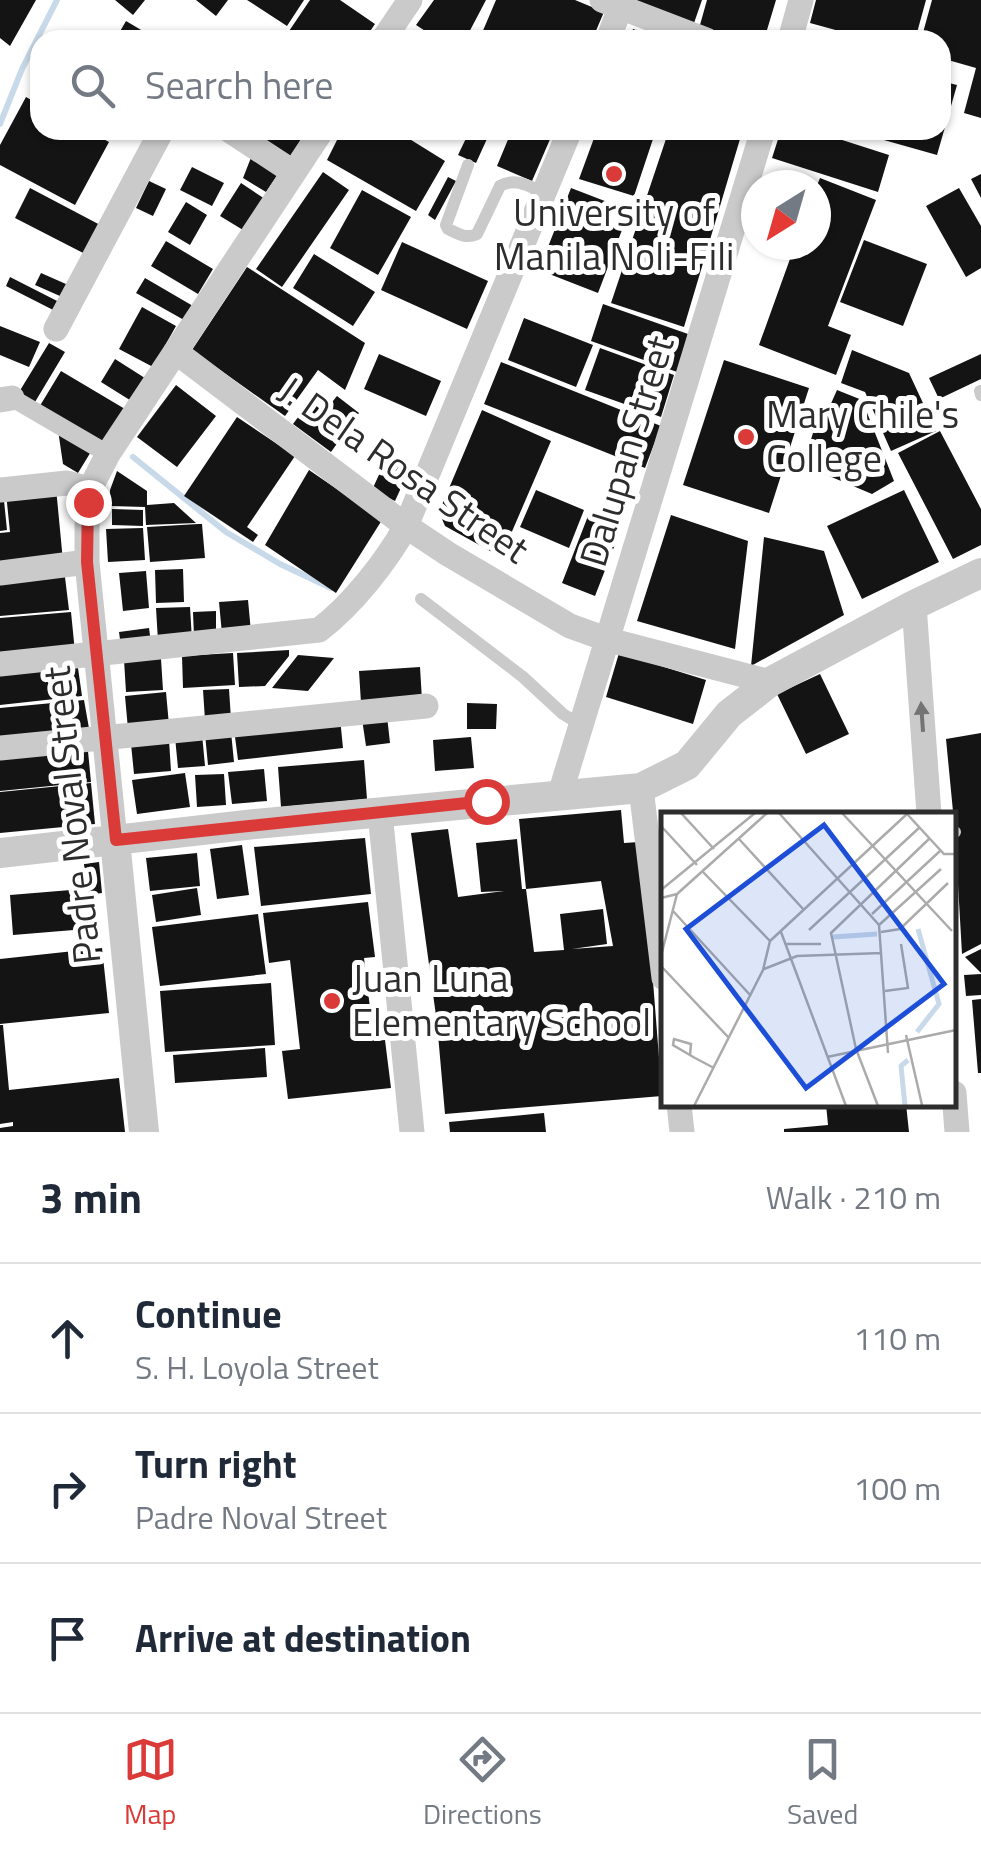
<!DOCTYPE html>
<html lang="en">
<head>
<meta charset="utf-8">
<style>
  body { margin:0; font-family:"Titillium Web",sans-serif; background:#f6f6f7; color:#1f2937 }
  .compass { position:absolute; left:741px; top:170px; width:90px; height:90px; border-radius:50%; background:#fff; box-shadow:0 2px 8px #0004; rotate:217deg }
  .stop { position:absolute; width:30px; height:30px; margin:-22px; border:8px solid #db3b38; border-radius:50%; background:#fff }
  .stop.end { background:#db3b38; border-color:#fff; box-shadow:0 2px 10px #0008 }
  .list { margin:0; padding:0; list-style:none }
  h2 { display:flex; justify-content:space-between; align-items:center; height:130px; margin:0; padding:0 40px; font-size:42px }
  h2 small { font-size:32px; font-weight:400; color:#747a83 }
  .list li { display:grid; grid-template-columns:65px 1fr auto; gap:30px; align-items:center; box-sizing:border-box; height:150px; padding:0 40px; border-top:2px solid #e0e1e3 }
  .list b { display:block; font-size:38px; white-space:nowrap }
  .list p { margin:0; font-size:32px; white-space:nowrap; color:#747a83 }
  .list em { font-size:32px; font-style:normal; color:#747a83 }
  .icon { flex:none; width:55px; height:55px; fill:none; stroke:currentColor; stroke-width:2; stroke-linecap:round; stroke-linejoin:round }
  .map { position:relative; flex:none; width:981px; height:1132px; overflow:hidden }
  .search { position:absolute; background:#fff; box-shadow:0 2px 8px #0004; left:30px; right:30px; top:30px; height:110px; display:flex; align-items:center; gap:25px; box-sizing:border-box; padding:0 35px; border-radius:30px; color:#747a83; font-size:38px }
  .sheet { height:580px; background:#fff }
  nav { display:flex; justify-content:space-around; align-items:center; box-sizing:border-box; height:140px; border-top:2px solid #e0e1e3; background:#fff; font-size:28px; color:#747a83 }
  nav a { display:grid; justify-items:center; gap:5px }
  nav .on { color:#db3b38 }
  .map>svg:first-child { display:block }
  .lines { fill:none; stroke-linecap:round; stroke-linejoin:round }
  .stream { stroke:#c8d9e9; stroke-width:6 }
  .building { fill:#141414 }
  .service { stroke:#cacaca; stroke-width:12 }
  .pedestrian { stroke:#cacaca; stroke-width:18 }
  .minor { stroke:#cacaca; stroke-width:25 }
  .tertiary { stroke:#cacaca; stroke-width:30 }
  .oneway { fill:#747474 }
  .route { stroke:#db3b38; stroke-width:12 }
  .poi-dot { fill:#db3b38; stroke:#fff; stroke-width:4 }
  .labels { text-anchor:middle; stroke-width:10; stroke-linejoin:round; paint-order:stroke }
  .poi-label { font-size:38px; fill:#2d2d2d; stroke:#fff; text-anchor:start }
  .street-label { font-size:38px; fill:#2d2d2d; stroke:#fff }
  .inset-river { fill:none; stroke:#c8d9e9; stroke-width:5 }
  .inset-road { fill:none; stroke:#ababab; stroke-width:2.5 }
  .view { fill:#1d4ed8; fill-opacity:0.15; stroke:#1d4ed8; stroke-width:5 }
  .inset-edge { fill:none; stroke:#2d2d2d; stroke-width:5 }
</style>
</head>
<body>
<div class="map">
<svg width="981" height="1132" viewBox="0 0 981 1132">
  <rect width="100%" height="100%" fill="#fff"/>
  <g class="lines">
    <path class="stream" d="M0 124 22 69 57 0
      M133 457 226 532 280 564 331 588"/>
  </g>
  <path class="building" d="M0 0H36L10 46 0 38Z
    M115 0H145L133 15Z
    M196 0H228L216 16Z
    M247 0H304L287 26Z
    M310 0H340L375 24 364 40H283Z
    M434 0H486L465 40H439L416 25Z
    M496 0H575L604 12 592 40H479Z
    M635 0H702L694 23Z
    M707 0H776L764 40H726L698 32Z
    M816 0H926L915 40H872L810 23Z
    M932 0H981V118L964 113 976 68 941 58V40H921Z
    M126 21 158 40H115Z
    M633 29 663 39V40H629Z
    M941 81 957 85 937 155 852 131 941 130Z
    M26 97 40 105V130H87L109 142 75 205 0 165V145Z
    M267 130H307L288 160 261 139Z
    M342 130H395L445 161 416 211 327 160Z
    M470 130H491L476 163 458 155Z
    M512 130H554L532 181 497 166Z
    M597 130H656L634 196 579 179Z
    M669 130H716L740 139 684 327 611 303Z
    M781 130H811L889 155 878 192 772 158Z
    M252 155 280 171 266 192 243 178Z
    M192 167 224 183 212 206 180 190Z
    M323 172 349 190 282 287 256 269Z
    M981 174V198L971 179Z
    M448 177 456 181 435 220 428 215Z
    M820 178 876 200 828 326 851 335 836 375 759 345 795 245H816V188Z
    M149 181 166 189 153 216 136 208Z
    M241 183 265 199 243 230 220 216Z
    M30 188 104 227 89 256 15 218Z
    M571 188 610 203 603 223 622 230 598 293 539 270Z
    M959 188 981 226V268L966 277 926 206Z
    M362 190 411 217 378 275 330 248Z
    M186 202 207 215 190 245 168 232Z
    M864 240 927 264 903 326 840 302Z
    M166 241 213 269 198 294 151 266Z
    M402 242 488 281 467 329 381 290Z
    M314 254 375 292 353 326 293 288Z
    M247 267 365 343 345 390 318 370 285 416 192 350Z
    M41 273 75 288 69 300 35 285Z
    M10 277 65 305 61 314 6 286Z
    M145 278 193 306 184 320 136 293Z
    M603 304 688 334 677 372 591 341Z
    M142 307 176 326 153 367 119 349Z
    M524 318 593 345 576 387 508 360Z
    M0 326 40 342 29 367 0 355Z
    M49 343 65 352 32 407 16 397Z
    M600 348 674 375 661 417 585 390Z
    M852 350 909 373 936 431 891 451 865 392 841 383Z
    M379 354 441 381 426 416 364 389Z
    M981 354V379L939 399 929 378Z
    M115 359 148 380 133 402 101 382Z
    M724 360 809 388 769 513 683 485Z
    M501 362 661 426 645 468 484 404Z
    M61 371 125 409 101 447 38 409Z
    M176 385 216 416 177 467 137 437Z
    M837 390 862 400 894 481 872 494 803 465 818 417H825Z
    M337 396 359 413 331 452 293 424 310 401 324 412Z
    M482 410 551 441 501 557 445 526 439 512Z
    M237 417 295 456 247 527 258 535 253 542 184 496Z
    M58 430 92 450 78 473 63 464Z
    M940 431 981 509V545L953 559 898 453Z
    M388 455 411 466 395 501 372 490Z
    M309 470 382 520 336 593 265 545Z
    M117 471 147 491V505L174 503 196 523 146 525 145 507 110 506V490Z
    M56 488 63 561 0 567V533L10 532 6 493Z
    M536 490 584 510 569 548 520 527Z
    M904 490 939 562 862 599 827 526Z
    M3 491 7 530 0 531V492Z
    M112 509 143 510V526L112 525Z
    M671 515 748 541 735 649 637 621Z
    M588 516 621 529 595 596 562 583Z
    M198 524H202L205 558 150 562 147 527Z
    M143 528 145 560 108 562 106 529Z
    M764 537 824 551 844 615 751 666Z
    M64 569 69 610 0 616V576Z
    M183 569 184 602 156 603 155 570Z
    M146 571 149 608 123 611 119 573Z
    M248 600 251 632 222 634 219 602Z
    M190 607 192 640 158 641 156 608Z
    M216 611V635L194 636 193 612Z
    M71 612 75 652 0 659V618Z
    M149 628 151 643 121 647 119 632Z
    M289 650V656L265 686 239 687 237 653Z
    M233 653 235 685 183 688 182 656Z
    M619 653 706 680 693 724 606 697Z
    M298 655 334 658 308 691 272 688Z
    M161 659 163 690 126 692 124 660Z
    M77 661 82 696 0 705V669Z
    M420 667 422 700 361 703 359 671Z
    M820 674 849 734 806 754 777 694Z
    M229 689 231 719 205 720 203 690Z
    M166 692 169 725 128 729 125 696Z
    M84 700 90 734 0 742V708Z
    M467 703 497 704 496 729H467Z
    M387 716 390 743 366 746 362 719Z
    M340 718 343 748 238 760 234 729Z
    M231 732 234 762 208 765 205 734Z
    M981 733V944L962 954 955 832 946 739Z
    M202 734 205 766 178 768 175 737Z
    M471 737 474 768 435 771 433 740Z
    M169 740 171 771 134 774 131 744Z
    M87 741 91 782 0 791V750Z
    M364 760 367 799 281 807 278 767Z
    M264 769 267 801 232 804 228 772Z
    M185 773 190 807 137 814 132 780Z
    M224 774 226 805 197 807 195 775Z
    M91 783 95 824 0 833V792Z
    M621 810 624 843 639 842 650 943 662 1096 445 1114 437 1023 411 833 448 829 458 897 504 891 481 892 476 843 517 839 522 889H526L534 952 564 950 560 914 603 909 607 944 572 949 613 946 601 881 526 889 519 819Z
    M365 838 371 894 261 906 254 847Z
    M242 845 249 895 217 899 210 849Z
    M197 853 200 886 150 891 146 858Z
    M99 862 102 893 87 895 84 864Z
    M197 888 201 915 156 922 152 895Z
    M83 889 86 929 13 935 10 895Z
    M368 902 375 957 364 958 374 1041 385 1040 391 1088 288 1099 282 1051 300 1049 290 960 269 963 263 913Z
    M258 914 266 974 160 986 152 927Z
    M102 948 109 1013 0 1024V959Z
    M981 949V973L965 957Z
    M981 974V995L966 996 964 975Z
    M271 983 275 1045 165 1052 160 991Z
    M981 999V1073H978L972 1000Z
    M0 1025H3L9 1090 119 1078 125 1132H0V1128L13 1126V1122L0 1124Z
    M265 1048 267 1077 175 1083 173 1055Z
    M826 1104H906L909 1132H784V1129L828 1125Z
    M544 1113 546 1132H450L449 1122Z"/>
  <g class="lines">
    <path class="service" d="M468 165 446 225 448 229C458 234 466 239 477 234L500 186C515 177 529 186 544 193
      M980 391 981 395
      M421 599 523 677 563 714 581 725
      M954 832H955"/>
    <path class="pedestrian" d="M12 398 108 454"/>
    <path class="minor" d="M602 0 706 40
      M383 40 410 0
      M608 40 623 0
      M790 40 801 0
      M229 130 293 172
      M56 329 162 130
      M176 352 406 526 448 554 570 626 609 640 770 682
      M0 400 12 398
      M0 490 67 483 90 489
      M0 573 87 562
      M914 605 929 814
      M0 664 319 630C352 605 386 562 406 526L570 130
      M0 748 426 706
      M641 788 664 978
      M560 794 763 130
      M380 813 412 1132
      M115 840 87 562V527L90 489 108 454 322 130
      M954 1093 957 1132
      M679 1104 682 1132"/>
    <path class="tertiary" d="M115 840 144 1132
      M0 853 255 824 641 788 687 765 729 714 770 682 914 605 981 573"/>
  </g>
  <defs><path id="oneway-solid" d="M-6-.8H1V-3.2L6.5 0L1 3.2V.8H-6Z" transform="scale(2.5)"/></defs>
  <use class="oneway" href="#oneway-solid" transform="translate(922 717) rotate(-94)"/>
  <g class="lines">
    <path class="route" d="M88 502 87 562 116 840 486 801"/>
  </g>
  <g class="poi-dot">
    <circle cx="614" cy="174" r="10"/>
    <circle cx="746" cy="437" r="10"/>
    <circle cx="332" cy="1001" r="10"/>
  </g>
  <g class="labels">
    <g class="poi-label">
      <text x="614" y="226" text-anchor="middle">University of<tspan x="614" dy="44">Manila Noli-Fili</tspan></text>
      <text x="766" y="428">Mary Chile's<tspan x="766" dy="44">College</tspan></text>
      <text x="352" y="992">Juan Luna<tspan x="352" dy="44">Elementary School</tspan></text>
    </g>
    <g class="street-label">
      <text transform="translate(627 451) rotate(-73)" y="13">Dalupan Street</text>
      <text transform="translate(404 470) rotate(35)" y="13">J. Dela Rosa Street</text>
      <text transform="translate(72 815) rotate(-96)" y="13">Padre Noval Street</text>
    </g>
  </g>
  <g transform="translate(661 812)">
    <rect width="295" height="295" fill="#fff"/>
    <path class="inset-river" d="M172 125 216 122M256 220 278 192 257 117M244 294 240 254 247 248"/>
    <path class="inset-road" d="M20 1 53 37M118 1 218 113 227 241M181 1 291 119M246 2 283 42H295M0 14 36 53M78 27 143 98M42 60 109 129M0 78 94 1M0 86 16 82 106 1M12 99 90 184M211 102 279 39M218 113 280 57M148 118 259 15M120 120 185 294M220 120 239 117 287 71M124 132H160M0 144 16 82M0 154 68 226M103 157 136 144 221 141M224 179 247 176 240 132M245 223 261 293M29 243 30 232 13 227 12 233 34 246 53 256M166 245 295 218M33 294 102 158 109 129 247 1M217 294 195 237 170 121 269 26"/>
    <path class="view" d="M163 13 283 172 145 276 25 117Z"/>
    <rect width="295" height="295" class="inset-edge"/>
  </g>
</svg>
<svg class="compass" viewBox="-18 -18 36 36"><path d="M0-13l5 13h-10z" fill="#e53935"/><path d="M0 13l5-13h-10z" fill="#747a83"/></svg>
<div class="stop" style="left:486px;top:801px"></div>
<div class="stop end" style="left:88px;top:502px"></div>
<div class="search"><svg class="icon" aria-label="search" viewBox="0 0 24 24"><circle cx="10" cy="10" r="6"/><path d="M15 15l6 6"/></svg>Search here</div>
</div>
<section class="sheet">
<h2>3 min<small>Walk · 210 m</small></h2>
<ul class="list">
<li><svg class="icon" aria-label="ahead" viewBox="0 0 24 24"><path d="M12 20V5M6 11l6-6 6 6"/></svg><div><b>Continue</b><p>S. H. Loyola Street</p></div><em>110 m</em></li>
<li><svg class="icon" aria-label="right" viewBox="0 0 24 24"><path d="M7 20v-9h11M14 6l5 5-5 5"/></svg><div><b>Turn right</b><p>Padre Noval Street</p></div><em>100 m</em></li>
<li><svg class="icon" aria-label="arrive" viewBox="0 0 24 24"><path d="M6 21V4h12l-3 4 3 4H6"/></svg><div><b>Arrive at destination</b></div></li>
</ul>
</section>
<nav>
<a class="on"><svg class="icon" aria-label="map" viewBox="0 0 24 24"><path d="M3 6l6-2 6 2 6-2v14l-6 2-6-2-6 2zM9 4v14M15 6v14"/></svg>Map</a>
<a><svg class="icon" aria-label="directions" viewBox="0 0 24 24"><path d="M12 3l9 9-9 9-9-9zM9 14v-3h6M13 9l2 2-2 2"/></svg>Directions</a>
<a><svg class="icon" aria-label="saved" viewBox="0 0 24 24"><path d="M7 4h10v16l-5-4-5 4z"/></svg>Saved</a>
</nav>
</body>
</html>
